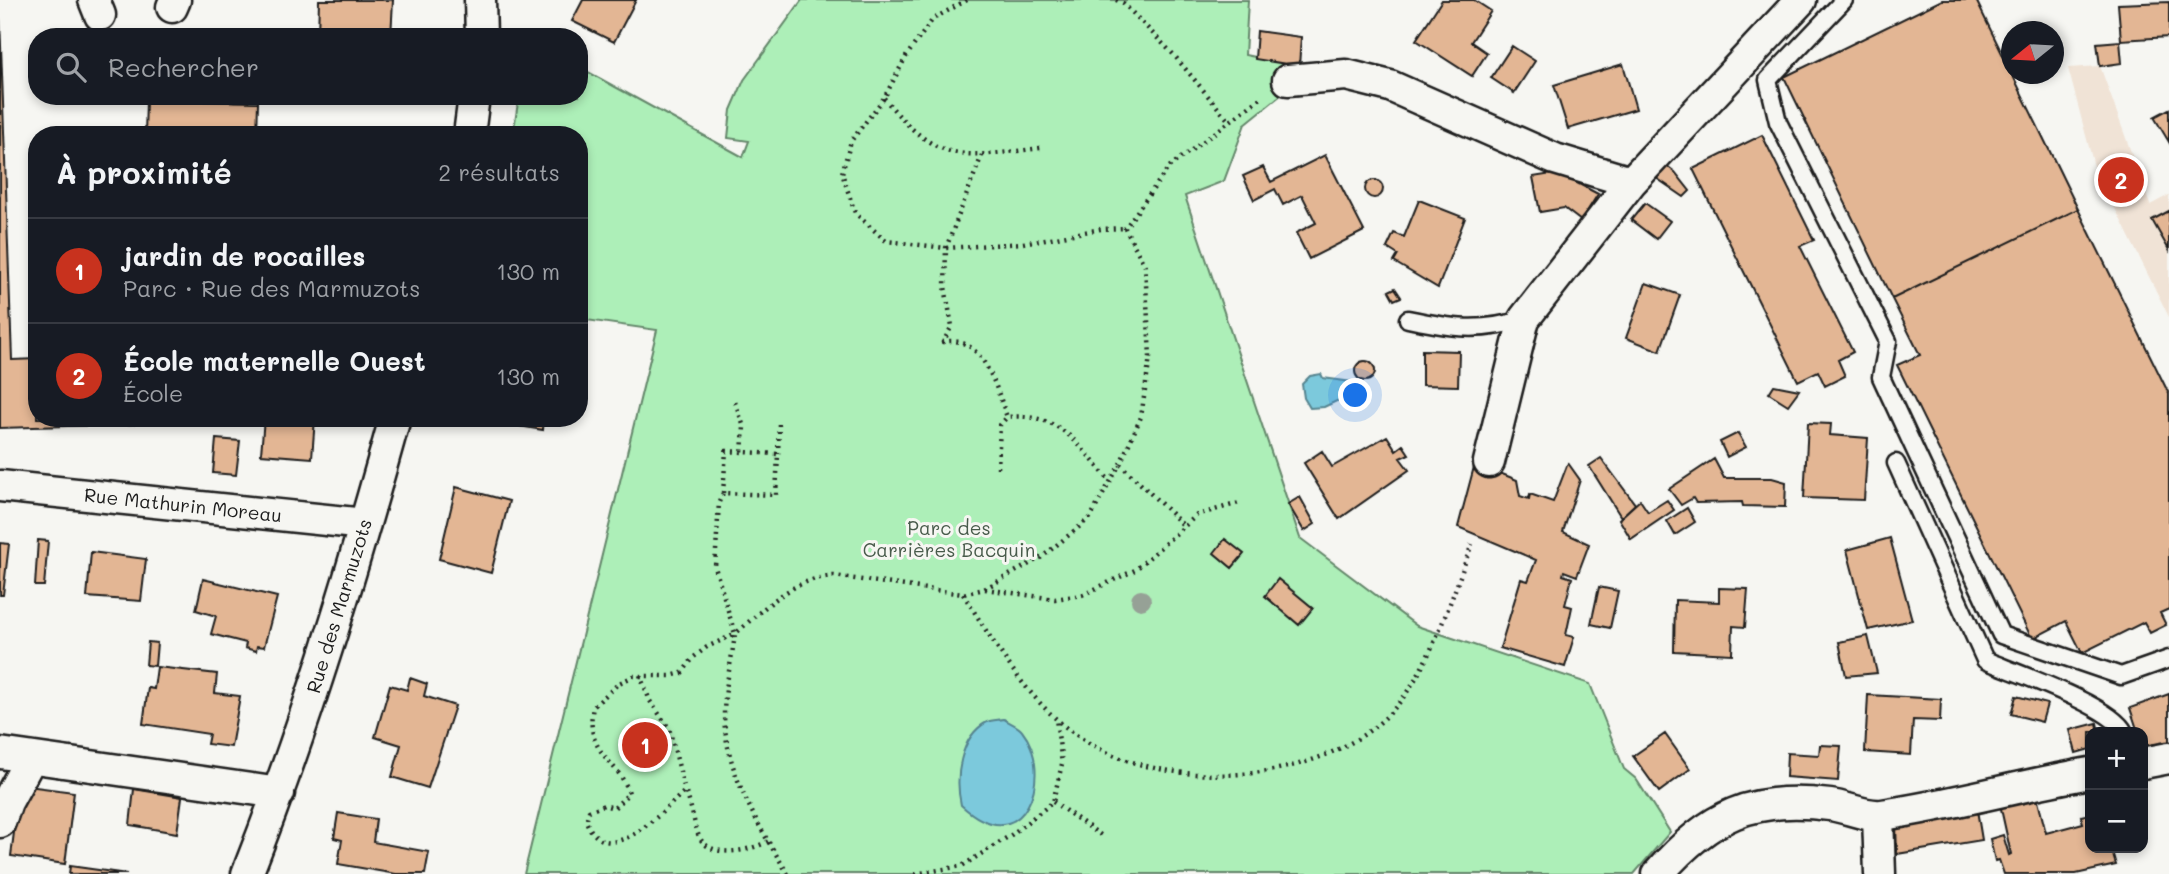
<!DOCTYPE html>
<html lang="fr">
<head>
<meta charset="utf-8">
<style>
  body { margin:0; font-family:Mali,sans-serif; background:#20242c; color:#f1f3f6 }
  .controls { position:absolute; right:21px; bottom:21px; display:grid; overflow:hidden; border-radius:14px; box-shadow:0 4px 10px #0003 }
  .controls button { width:63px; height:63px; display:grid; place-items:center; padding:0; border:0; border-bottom:2px solid #363941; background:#171b24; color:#f1f3f6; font:35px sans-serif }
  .compass { position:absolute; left:2001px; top:21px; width:63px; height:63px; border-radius:50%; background:#171b24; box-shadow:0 4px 10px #0003; rotate:252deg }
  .you { position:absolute; left:1356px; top:396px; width:24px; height:24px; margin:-18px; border:5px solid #fff; border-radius:50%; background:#1a73e8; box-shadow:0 0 0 10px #1a73e833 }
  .badge { display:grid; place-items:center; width:46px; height:46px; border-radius:50%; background:#c8321e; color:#fff; font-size:23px; font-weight:700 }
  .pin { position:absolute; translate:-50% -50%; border:4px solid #fff; box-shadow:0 2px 7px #0006 }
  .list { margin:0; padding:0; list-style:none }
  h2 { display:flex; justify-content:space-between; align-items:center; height:91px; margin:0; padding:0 28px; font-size:30px }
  h2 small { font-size:23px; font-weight:400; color:#9ea1a6 }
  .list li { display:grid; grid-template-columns:46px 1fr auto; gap:21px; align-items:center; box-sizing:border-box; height:105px; padding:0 28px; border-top:2px solid #363941 }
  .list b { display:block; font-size:26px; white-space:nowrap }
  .list p { margin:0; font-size:23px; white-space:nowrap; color:#9ea1a6 }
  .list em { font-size:23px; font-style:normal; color:#9ea1a6 }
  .icon { flex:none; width:38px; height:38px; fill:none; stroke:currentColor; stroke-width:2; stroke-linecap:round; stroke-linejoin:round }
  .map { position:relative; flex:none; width:2169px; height:874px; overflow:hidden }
  .search { position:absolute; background:#171b24; box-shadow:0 4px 10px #0003; left:28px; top:28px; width:560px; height:77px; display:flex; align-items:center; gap:18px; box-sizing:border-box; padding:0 24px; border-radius:28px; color:#9ea1a6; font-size:26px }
  .panel { position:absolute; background:#171b24; box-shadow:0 4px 10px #0003; left:28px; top:126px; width:560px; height:301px; border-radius:28px }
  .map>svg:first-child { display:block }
  .built { fill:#f0e3d6 }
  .green { fill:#adefb8; stroke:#64866a; stroke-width:2 }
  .water { fill:#7cc9dc; stroke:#56848f; stroke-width:2 }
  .building { fill:#e3b694; stroke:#1c1c1c; stroke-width:2 }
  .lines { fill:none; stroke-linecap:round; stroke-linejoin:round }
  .service-casing { stroke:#1c1c1c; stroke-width:21 }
  .minor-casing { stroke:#1c1c1c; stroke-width:35 }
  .path { stroke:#1c1c1c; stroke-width:4.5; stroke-dasharray:2 5; stroke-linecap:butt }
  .service { stroke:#f6f6f2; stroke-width:16 }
  .minor { stroke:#f6f6f2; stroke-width:30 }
  .tree { fill:#96a196 }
  .labels { text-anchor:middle; stroke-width:6; stroke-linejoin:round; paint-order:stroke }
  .street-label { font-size:19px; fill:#1c1c1c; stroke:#f6f6f2 }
  .park-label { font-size:19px; fill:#485b4b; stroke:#f6f6f2 }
</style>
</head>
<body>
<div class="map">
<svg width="2169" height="874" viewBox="0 0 2169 874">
  <rect width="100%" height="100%" fill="#f6f6f2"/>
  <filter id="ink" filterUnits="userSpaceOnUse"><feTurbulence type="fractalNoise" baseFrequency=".0143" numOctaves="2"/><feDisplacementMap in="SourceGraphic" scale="14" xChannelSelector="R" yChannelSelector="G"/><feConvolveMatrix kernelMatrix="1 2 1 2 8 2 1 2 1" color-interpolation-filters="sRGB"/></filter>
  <g filter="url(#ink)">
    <path class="built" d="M2100 66 2150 205 2169 195V317L2094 166 2068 68Z"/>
    <path class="green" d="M802 0H1248L1245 55 1284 63 1290 93 1281 95 1245 124 1224 181 1185 196 1300 538 1417 626 1590 684 1624 769 1636 779 1670 832 1634 874H524L657 330 579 319V135H513L519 96H579V67L743 157 749 141 728 138 731 110 744 80Z"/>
    <path class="water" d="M1321 374 1323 378 1352 382 1354 393 1324 407 1310 408 1304 398 1302 384 1310 376Z
      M1004 719C1010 723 1019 726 1022 731 1055 772 1025 864 961 805 955 779 959 737 987 722 991 720 999 720 1004 719Z"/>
    <path class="building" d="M319 0H393L391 37H318Z
      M583 0H636L614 42 572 21Z
      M1442 0H1474L1491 11 1471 42 1487 53 1472 76 1416 40Z
      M1942 0H1976L2078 209 1892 299 1784 77Z
      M2169 2V37L2121 40 2118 4Z
      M0 17 12 360 37 359V418H134L135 424 0 428Z
      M1257 31 1301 37 1299 66 1255 59Z
      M2120 41 2122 63 2100 66 2097 43Z
      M1512 46 1535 61 1514 93 1491 78Z
      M1623 64 1636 109 1568 129 1554 85Z
      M146 100 258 102 257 135H145Z
      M2169 109V142L2154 117Z
      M1762 135 1814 240 1800 246 1853 352 1838 360 1845 376 1825 386 1818 371 1798 381 1693 169Z
      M1325 155 1364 231 1309 259 1296 233 1316 223 1302 195 1283 205 1275 189 1254 200 1243 176 1263 167 1271 182Z
      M1663 163 1675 172 1690 191 1684 197 1652 175Z
      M1558 173 1598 194 1581 221 1564 208 1540 212 1533 177Z
      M1365 189a9 9 0 1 1 18 0a9 9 0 1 1-18 0Z
      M1419 200 1465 218 1438 288 1394 262 1398 255 1387 248 1394 233 1404 237Z
      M1645 203 1670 221 1656 239 1631 220Z
      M2078 209 2169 394V609L2160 613 2166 625 2150 633 2144 622 2082 653 2066 621 2032 639 1897 365 1920 355 1892 299Z
      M2169 211V250L2152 220Z
      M1646 283 1680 295 1660 351 1626 338Z
      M1395 288 1401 297 1394 300 1389 291Z
      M1422 350 1459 351 1458 386 1422 385Z
      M1355 371a10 10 0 1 1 20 0a10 10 0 1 1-20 0Z
      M1774 385 1799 390 1788 405 1769 393Z
      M264 418H315L312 458 261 454Z
      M473 418H544L543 430Z
      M1808 423 1831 424 1830 435 1868 438 1864 500 1804 498Z
      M1738 433 1746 447 1727 457 1720 442Z
      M1387 436 1396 450 1403 445 1409 454 1400 458 1409 470 1339 519 1304 463 1322 451 1332 467Z
      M216 439 240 441 236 475 213 473Z
      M1601 458 1635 504 1621 517 1589 466Z
      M1714 459 1724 478H1772L1786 482 1785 507 1743 506 1742 502 1696 503 1693 498 1681 505 1669 489Z
      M1475 463 1517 480 1520 496 1529 499 1530 494 1553 502 1568 463 1580 480 1563 532 1589 544 1577 576 1564 571 1563 575 1572 578 1565 605 1572 607 1566 635 1574 637 1565 667 1500 648 1521 579 1528 581 1536 560 1458 527Z
      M456 487 509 501 491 573 439 559Z
      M1300 497 1315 524 1304 531 1288 504Z
      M1640 500 1648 512 1667 500 1674 510 1631 539 1619 519Z
      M1687 508 1695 522 1675 535 1667 521Z
      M1890 538 1912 620 1868 630 1847 550Z
      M1225 539 1244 554 1232 568 1214 553Z
      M38 540 48 541 44 586H35Z
      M0 543 9 544 3 595H0Z
      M91 552 146 559 141 601 87 597Z
      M203 579 277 597 264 647 257 646 256 651 245 648 246 643 211 634 216 616 196 610Z
      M1278 579 1313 608 1299 625 1265 596Z
      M1599 587 1618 591 1610 628 1591 624Z
      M1719 588 1748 589 1745 627 1733 626 1732 654 1674 651 1675 600 1719 602Z
      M1868 636 1877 673 1846 676 1839 642Z
      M148 642 157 643 155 666 146 665Z
      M157 667 217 674 215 693 240 696 231 747 207 744 209 734 143 724 148 688 154 689Z
      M410 678 427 684 424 696 455 706 428 788 392 777 401 745 375 737 390 685 407 690Z
      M2169 694V742L2143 746V732H2138L2130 708Z
      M1868 695 1941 699 1940 721 1913 720 1911 755 1865 752Z
      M2016 696 2047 704 2042 722 2011 714Z
      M2097 723 2099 732H2090V749L2076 753 2070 730Z
      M1665 734 1690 769 1659 792 1633 756Z
      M1820 745 1841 746 1838 781 1786 777 1787 753 1819 755Z
      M20 785 74 792 65 864 11 856Z
      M134 789 182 797 177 833 130 825Z
      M2035 789 2046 833 2083 823 2081 816 2090 814V848H2111L2116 865 2076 874H2004L1999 860 1995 861 1990 839 2003 835 2009 855 2011 854 1998 795Z
      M1977 810 1982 840 1897 854 1896 824Z
      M338 813 376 819 373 842 429 852 425 874H396L338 864 342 840 334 838Z
      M70 866 127 874H69Z"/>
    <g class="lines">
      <g class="service-casing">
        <path id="service" d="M1844 0 1768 80 1778 122 1888 341 1881 377 2001 635 2121 676 2169 659
          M1408 319C1451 328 1480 333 1524 319
          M1896 463 1985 660C2016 673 2112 706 2124 732"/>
      </g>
      <g class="minor-casing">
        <path id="minor" d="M94 0 100 15
          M480 0 481 37
          M172 7 175 0
          M1288 80 1346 75 1390 86 1555 159 1631 182
          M469 135 474 96
          M1489 462 1524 319 1631 182 1801 0
          M0 486 365 524
          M0 753 279 793
          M2143 763 2169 758
          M1878 816 1880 874
          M0 822 7 802 31 758
          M247 874C306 725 352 573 395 418
          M1658 874C1709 815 1752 795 1830 805 1847 807 1866 817 1882 815 1952 805 2021 785 2090 773"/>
      </g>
      <path class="path" d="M967 0 933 19 907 55 884 98 851 141 842 173 855 213 886 241 946 248 1023 243 1101 229 1125 228
        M1116 0 1123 3 1173 54 1229 121
        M884 98C938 165 961 158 1041 148
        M982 155 946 248 945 287 952 326 943 342C983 333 996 388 1007 417 1061 412 1078 445 1110 481
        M735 402 744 427 742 452
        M778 454 779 423
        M1120 464 1183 525
        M998 468 1000 425 1007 417
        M723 493 726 451 778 454 776 495 723 493 719 502 715 567 735 634 707 647 694 657 682 673 670 676H634L619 683 593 707C584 754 619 760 629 793L614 808 604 805 589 811 586 821C608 874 663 810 685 791 692 806 693 820 698 834 708 861 750 851 769 841
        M985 589 1055 599 1082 595 1135 570 1197 515 1239 503
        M963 594C995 644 1026 699 1075 734 1160 795 1319 788 1392 711 1430 670 1452 596 1472 544
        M640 675 650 701 669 728 685 791
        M1053 802 1102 836
        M788 874C758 825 726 774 724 715 724 689 732 660 735 634 766 607 791 579 834 576L963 594 984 589 1042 557 1090 518 1120 464 1141 417 1150 357 1145 266 1125 228 1169 167 1261 98
        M915 874 962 866 1011 835 1053 802 1062 764 1056 719"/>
      <use href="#service" class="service"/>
      <use href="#minor" class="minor"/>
    </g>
    <circle class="tree" cx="1141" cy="600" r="10"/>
  </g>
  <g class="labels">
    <g class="street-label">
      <text transform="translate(183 505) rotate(6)" y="7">Rue Mathurin Moreau</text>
      <text transform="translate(339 606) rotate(-73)" y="7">Rue des Marmuzots</text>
    </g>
    <g class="park-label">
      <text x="949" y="535">Parc des<tspan x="949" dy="22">Carrières Bacquin</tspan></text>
    </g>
  </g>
</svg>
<div class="controls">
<button>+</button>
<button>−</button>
</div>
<svg class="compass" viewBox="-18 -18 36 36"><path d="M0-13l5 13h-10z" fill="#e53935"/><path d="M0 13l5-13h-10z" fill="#9ea1a6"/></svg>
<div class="you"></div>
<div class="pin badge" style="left:645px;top:745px">1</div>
<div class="pin badge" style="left:2121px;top:180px">2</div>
<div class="search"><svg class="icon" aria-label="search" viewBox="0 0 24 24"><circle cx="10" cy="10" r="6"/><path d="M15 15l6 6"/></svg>Rechercher</div>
<section class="panel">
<h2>À proximité<small>2 résultats</small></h2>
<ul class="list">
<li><span class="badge">1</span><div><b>jardin de rocailles</b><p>Parc · Rue des Marmuzots</p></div><em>130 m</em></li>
<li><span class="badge">2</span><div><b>École maternelle Ouest</b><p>École</p></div><em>130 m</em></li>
</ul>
</section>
</div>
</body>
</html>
